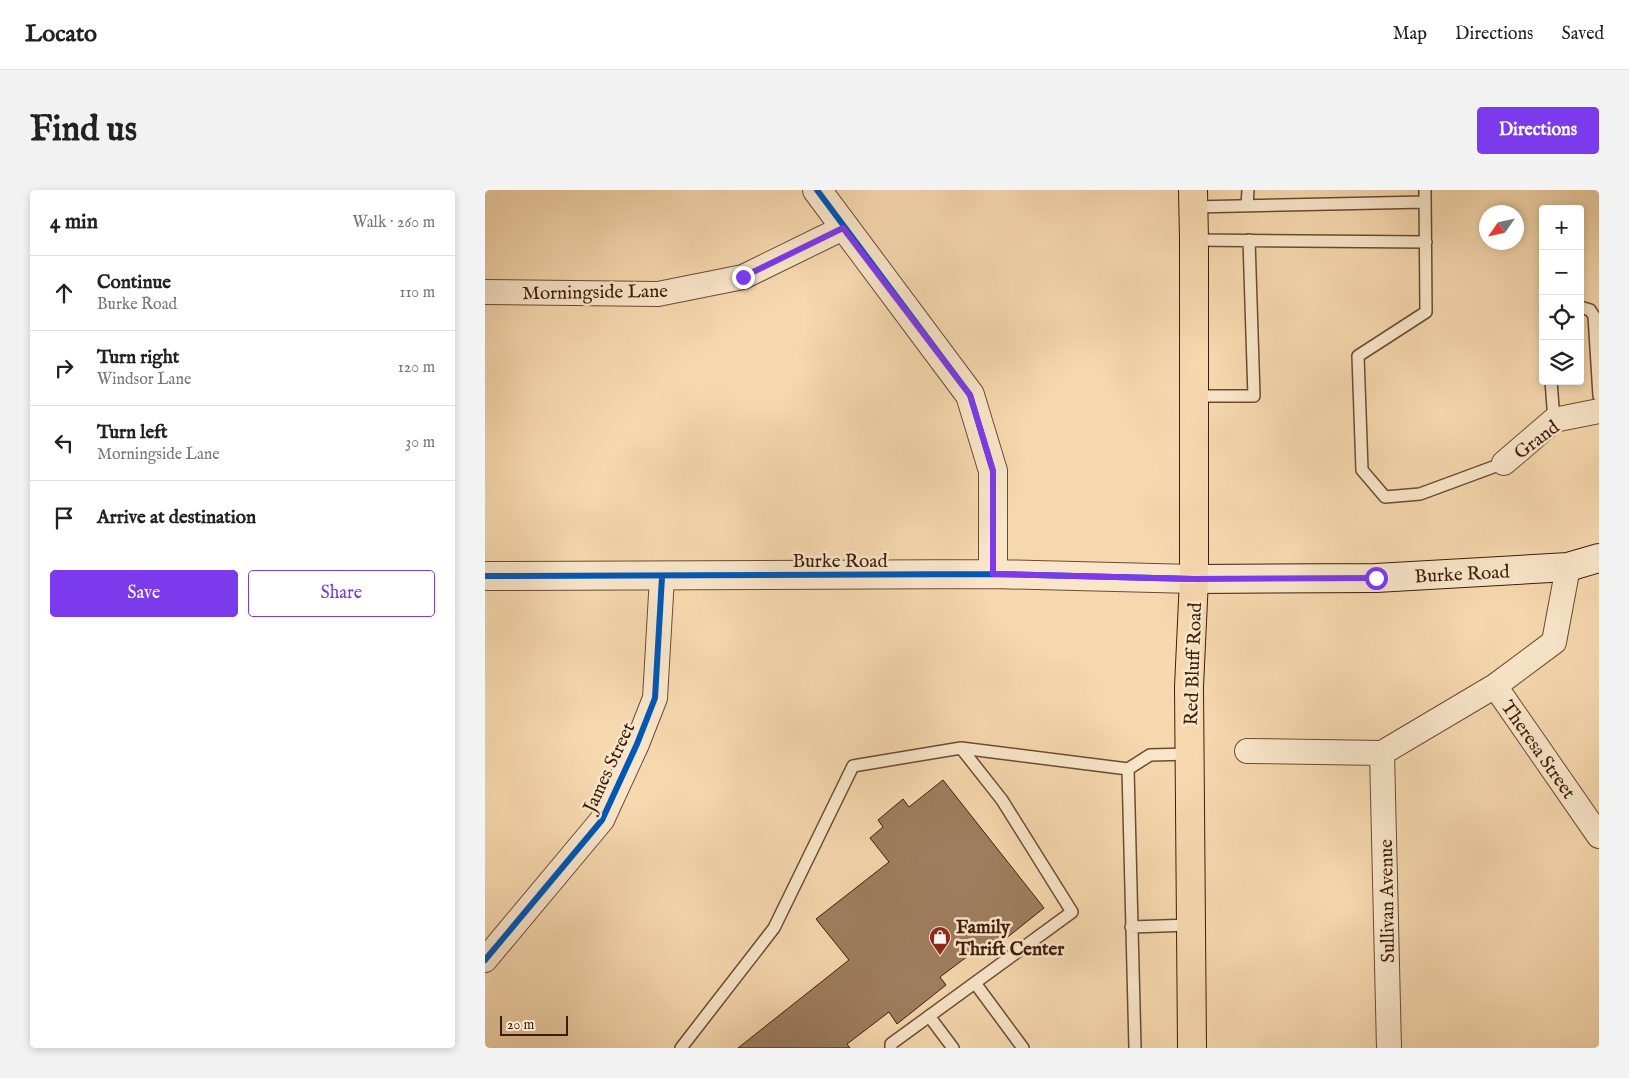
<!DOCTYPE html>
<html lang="en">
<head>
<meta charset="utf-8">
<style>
  body { margin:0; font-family:"IM FELL English",serif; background:#f2f2f2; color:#222 }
  .controls { position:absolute; right:15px; top:15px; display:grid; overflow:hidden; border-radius:5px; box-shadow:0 2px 8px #0003 }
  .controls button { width:45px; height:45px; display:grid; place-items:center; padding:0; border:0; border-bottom:1px solid #e0e0e0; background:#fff; color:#222; font:25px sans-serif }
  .compass { position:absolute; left:994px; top:15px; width:45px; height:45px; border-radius:50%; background:#fff; box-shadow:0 2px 8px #0003; rotate:236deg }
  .scale { position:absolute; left:15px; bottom:12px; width:68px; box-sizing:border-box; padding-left:5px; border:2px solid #3e1c09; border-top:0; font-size:14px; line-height:18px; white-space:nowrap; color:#3e1c09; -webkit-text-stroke:4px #f9e6ca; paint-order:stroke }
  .stop { position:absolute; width:15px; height:15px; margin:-11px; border:4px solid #7c3aed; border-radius:50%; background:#fff }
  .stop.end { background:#7c3aed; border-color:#fff; box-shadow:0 1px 5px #0008 }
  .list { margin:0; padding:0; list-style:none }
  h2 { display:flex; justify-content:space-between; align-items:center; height:65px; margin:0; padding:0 20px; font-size:21px }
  h2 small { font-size:16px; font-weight:400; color:#767676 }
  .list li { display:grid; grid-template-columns:32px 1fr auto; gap:15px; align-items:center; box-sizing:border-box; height:75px; padding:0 20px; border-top:1px solid #e0e0e0 }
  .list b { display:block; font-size:19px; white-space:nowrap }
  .list p { margin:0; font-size:16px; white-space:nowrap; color:#767676 }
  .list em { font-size:16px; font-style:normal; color:#767676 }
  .actions { display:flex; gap:10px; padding:15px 20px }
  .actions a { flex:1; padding:11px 0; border:1px solid #7c3aed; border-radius:5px; text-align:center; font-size:18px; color:#7c3aed }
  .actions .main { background:#7c3aed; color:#fff }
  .icon { flex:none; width:28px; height:28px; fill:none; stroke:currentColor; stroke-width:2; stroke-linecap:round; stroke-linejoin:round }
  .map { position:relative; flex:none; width:1114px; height:858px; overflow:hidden; border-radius:5px }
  header { display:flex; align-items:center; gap:30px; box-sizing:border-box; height:70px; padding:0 25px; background:#fff; border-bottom:1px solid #e0e0e0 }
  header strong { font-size:24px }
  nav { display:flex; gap:28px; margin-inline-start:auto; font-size:18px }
  .intro { display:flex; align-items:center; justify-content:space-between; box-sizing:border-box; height:120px; padding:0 30px }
  h1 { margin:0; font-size:35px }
  .button { padding:12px 22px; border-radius:5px; background:#7c3aed; color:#fff; font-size:18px; font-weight:700 }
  main { display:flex; gap:30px; padding:0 30px }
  aside { flex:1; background:#fff; border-radius:5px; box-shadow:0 2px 8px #0003 }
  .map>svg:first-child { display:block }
  .building { fill:#9e7e5f; stroke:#3e1c09 }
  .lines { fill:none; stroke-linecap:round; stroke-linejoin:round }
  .service-casing { stroke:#6c4b32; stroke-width:14 }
  .minor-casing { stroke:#6c4b32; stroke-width:26 }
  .tertiary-casing { stroke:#6c4b32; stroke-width:30 }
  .secondary-casing { stroke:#3e1c09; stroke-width:30 }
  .primary-casing { stroke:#3e1c09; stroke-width:30 }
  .service { stroke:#f9e6ca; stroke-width:11 }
  .minor { stroke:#f9e6ca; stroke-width:24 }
  .tertiary { stroke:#f9e6ca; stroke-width:28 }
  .secondary { stroke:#f9e6ca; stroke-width:28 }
  .primary { stroke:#f6d8ae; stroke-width:28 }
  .cycleway-casing { stroke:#f9e6ca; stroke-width:9 }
  .cycleway { stroke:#0057b8; stroke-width:6 }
  .route { stroke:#7c3aed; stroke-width:6 }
  .labels { text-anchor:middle; stroke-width:5; stroke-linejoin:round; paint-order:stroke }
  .street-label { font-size:19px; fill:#3e1c09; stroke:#f9e6ca }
  .poi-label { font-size:19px; font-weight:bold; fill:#3e1c09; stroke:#f9e6ca; text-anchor:start }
</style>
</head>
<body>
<header>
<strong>Locato</strong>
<nav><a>Map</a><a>Directions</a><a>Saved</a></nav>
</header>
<div class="intro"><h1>Find us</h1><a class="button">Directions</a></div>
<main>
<aside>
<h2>4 min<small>Walk · 260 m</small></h2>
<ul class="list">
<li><svg class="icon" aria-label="ahead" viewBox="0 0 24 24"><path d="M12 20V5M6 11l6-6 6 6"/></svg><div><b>Continue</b><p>Burke Road</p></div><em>110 m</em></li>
<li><svg class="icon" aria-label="right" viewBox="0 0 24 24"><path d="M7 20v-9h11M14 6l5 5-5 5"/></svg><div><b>Turn right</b><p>Windsor Lane</p></div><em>120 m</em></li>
<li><svg class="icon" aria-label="left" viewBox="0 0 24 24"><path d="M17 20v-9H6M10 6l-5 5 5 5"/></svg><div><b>Turn left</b><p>Morningside Lane</p></div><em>30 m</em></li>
<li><svg class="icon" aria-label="arrive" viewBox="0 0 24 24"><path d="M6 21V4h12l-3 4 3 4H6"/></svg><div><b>Arrive at destination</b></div></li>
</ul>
<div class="actions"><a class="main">Save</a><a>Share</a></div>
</aside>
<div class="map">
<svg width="1114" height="858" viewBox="0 0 1114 858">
  <rect width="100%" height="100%" fill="#f6d8ae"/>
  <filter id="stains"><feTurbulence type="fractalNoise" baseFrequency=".004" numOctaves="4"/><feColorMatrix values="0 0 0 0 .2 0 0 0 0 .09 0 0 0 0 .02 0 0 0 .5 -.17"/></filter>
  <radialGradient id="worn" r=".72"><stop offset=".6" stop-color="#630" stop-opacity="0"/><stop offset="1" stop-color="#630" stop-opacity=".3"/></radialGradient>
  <path class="building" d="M458 590 559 718 509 758 503 751 455 787 461 795 412 834 404 822 362 854 365 858H253L364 770 331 729 404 672 385 648 398 637 393 630 418 609 424 617Z"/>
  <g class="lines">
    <g class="service-casing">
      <path id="service" d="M940 0 941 122 873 166 877 280 900 307 935 304 1019 273
        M762 16 763 0
        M708 17 940 12
        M709 50 941 52
        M1095 117 1105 120 1109 126 1114 206
        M1066 191 1069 230
        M709 206H769L764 50
        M476 558 643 579 650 858
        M643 579 665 565 705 564
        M646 737 706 735
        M490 793 538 858
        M444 826 468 858
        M196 858 289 738 368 576 476 558 517 610 587 722 406 854V858"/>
    </g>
    <g class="minor-casing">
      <path id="minor" d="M0 102 173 104 258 87 358 38
        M1019 273 1069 230 1114 221
        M1010 496 1114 646
        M762 561 897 563 1010 496 1069 452 1083 377
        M897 563 904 858
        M0 770 117 630 152 554 170 508 177 387"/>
    </g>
    <g class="tertiary-casing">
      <path id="tertiary" d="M332 0 485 205 508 281V384
        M0 386 508 384 709 389"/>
    </g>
    <g class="secondary-casing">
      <path id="secondary" d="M709 389 891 388 1083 377 1114 368"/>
    </g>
    <g class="primary-casing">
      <path id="primary" d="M707 858 704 497 709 389V50L708 0"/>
    </g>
    <use href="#service" class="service"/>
    <use href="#minor" class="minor"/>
    <use href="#tertiary" class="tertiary"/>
    <use href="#secondary" class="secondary"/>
    <use href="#primary" class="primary"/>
    <g class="cycleway-casing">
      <path id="cycleway" d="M332 0 485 205 508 281V384
        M0 386 508 384 709 389
        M0 770 117 630 152 554 170 508 177 387"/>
    </g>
    <use href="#cycleway" class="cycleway"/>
  </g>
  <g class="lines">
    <path class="route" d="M258 87 358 38 485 205 508 281V384L710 389 891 388"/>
  </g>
  <defs>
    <g id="shop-pin" transform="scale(1.125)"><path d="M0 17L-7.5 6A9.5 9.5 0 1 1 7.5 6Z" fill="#8f2418" stroke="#f9e6ca"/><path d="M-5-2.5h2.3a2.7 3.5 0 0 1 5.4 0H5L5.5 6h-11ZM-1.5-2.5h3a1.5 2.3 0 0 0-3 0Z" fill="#fff"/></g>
  </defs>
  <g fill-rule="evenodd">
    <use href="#shop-pin" x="455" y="747"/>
  </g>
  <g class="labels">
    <g class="street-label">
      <text transform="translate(110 101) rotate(-1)" y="7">Morningside Lane</text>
      <text transform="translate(1051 249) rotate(-37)" y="7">Grand</text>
      <text x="355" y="377">Burke Road</text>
      <text transform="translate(977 383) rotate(-3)" y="7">Burke Road</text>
      <text transform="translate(707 474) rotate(-88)" y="7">Red Bluff Road</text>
      <text transform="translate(1054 559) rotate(55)" y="7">Theresa Street</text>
      <text transform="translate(123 577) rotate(-65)" y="7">James Street</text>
      <text transform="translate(901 711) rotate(-91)" y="7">Sullivan Avenue</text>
    </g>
    <g class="poi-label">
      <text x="471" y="743">Family<tspan x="471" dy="22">Thrift Center</tspan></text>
    </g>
  </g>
  <rect width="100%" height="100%" filter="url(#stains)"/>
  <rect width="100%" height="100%" fill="url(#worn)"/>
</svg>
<div class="controls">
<button>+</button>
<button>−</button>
<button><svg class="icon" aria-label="locate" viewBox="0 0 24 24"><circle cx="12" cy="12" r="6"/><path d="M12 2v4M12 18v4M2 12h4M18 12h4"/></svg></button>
<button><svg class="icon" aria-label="layers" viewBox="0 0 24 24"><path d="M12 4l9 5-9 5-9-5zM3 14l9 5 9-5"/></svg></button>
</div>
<svg class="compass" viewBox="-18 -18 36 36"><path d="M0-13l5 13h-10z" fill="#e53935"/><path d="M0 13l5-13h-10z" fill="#767676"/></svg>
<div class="scale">20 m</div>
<div class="stop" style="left:891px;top:388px"></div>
<div class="stop end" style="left:258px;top:87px"></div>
</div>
</main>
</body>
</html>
